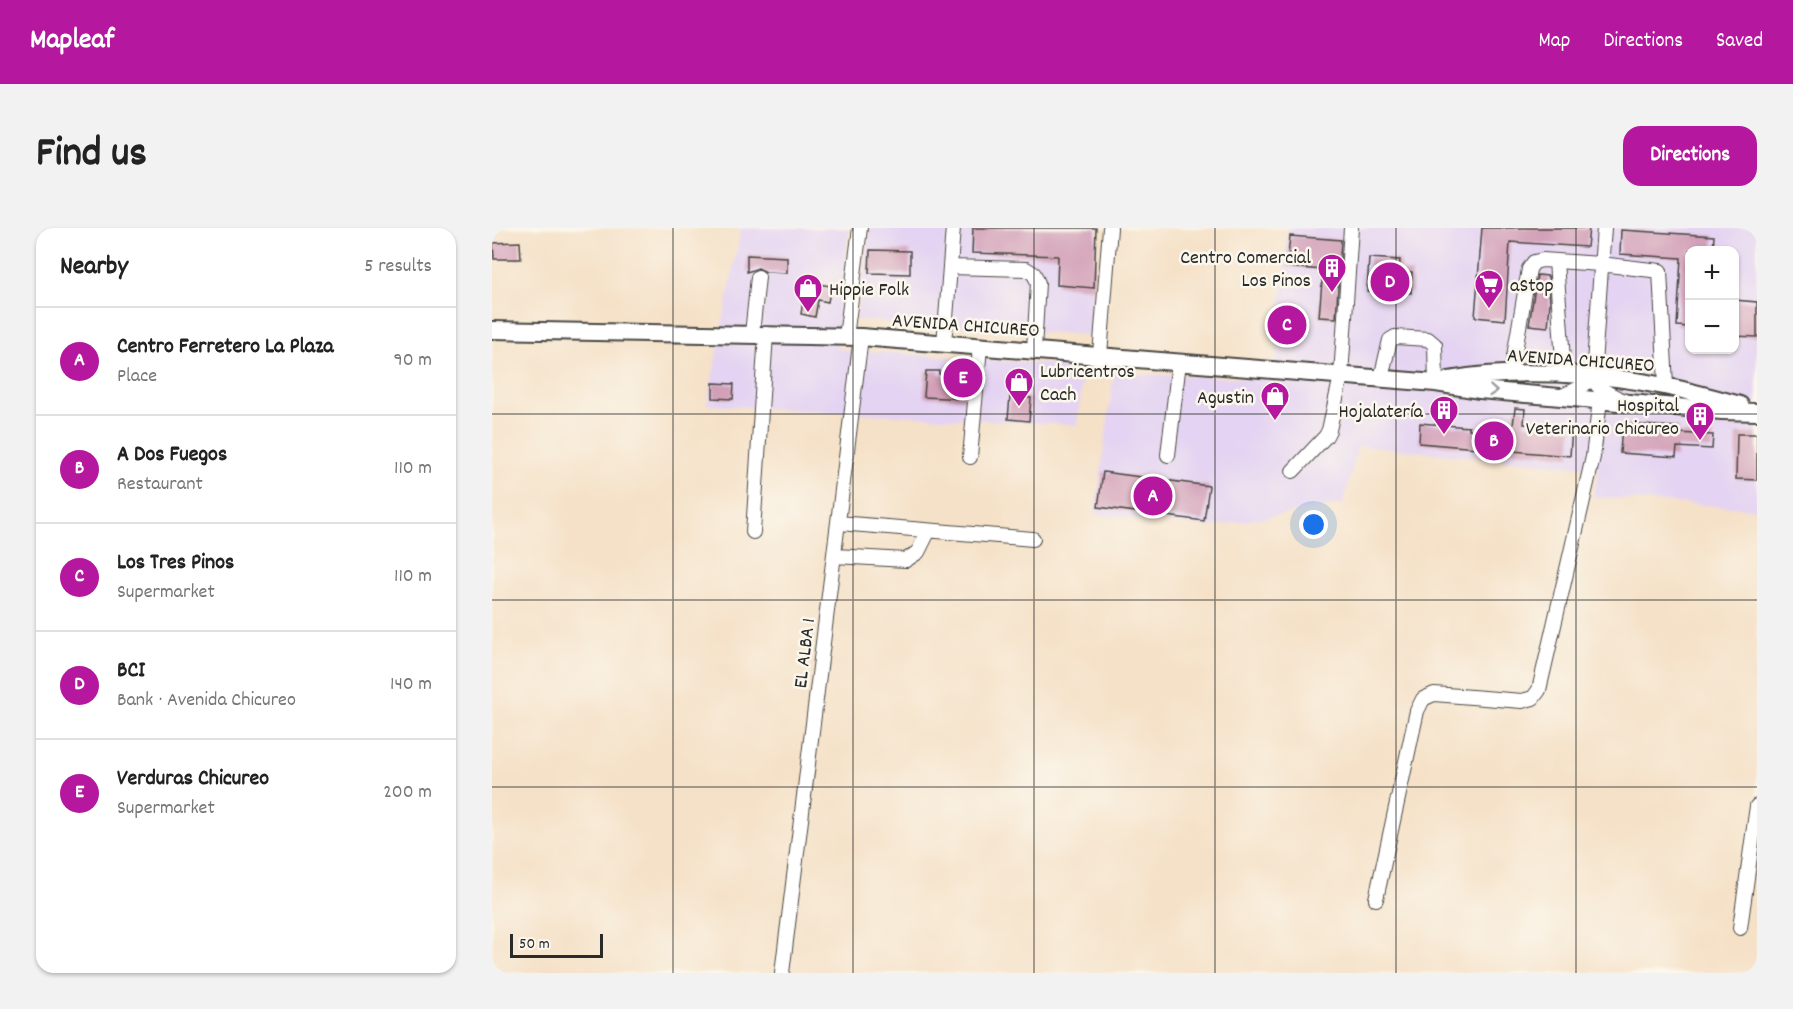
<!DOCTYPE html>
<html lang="en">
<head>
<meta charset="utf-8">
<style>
  body { margin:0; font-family:Dekko,sans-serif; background:#f2f2f2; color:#222 }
  .controls { position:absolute; right:18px; top:18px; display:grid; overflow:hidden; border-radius:12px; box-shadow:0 2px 4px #0004 }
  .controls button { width:54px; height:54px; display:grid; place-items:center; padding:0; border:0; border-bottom:2px solid #e0e0e0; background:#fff; color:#222; font:30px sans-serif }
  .scale { position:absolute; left:18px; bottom:15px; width:93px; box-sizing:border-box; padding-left:6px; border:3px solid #2b2b2b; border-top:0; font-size:16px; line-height:21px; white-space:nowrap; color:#2b2b2b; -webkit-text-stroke:4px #fbf7ec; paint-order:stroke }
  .you { position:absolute; left:822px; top:297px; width:21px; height:21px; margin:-15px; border:4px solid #fff; border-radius:50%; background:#1a73e8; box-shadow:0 0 0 9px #1a73e833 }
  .badge { display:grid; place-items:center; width:39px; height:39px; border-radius:50%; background:#b5179e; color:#fff; font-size:20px; font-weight:700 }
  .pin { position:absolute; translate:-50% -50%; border:3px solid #fff; box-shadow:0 2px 6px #0006 }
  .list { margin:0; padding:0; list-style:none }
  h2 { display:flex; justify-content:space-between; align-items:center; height:78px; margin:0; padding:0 24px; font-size:26px }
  h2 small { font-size:20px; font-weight:400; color:#767676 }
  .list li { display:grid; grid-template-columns:39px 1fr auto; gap:18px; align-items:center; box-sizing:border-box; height:108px; padding:0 24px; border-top:2px solid #e0e0e0 }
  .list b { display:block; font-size:22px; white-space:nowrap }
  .list p { margin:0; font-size:20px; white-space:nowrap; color:#767676 }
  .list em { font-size:20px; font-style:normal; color:#767676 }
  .map { position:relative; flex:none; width:1265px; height:745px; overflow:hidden; border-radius:18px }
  header { display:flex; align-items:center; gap:36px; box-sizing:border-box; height:84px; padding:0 30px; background:#b5179e; color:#fff }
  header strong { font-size:28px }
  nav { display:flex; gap:33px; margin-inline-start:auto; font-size:21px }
  .intro { display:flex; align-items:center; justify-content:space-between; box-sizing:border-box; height:144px; padding:0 36px }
  h1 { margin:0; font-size:42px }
  .button { padding:15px 27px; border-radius:18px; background:#b5179e; color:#fff; font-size:21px; font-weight:700 }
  main { display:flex; gap:36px; padding:0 36px }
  aside { flex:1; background:#fff; border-radius:18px; box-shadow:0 2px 4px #0004 }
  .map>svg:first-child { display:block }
  .built { fill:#e4d3f2; fill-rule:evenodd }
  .building { fill:#d29fb7 }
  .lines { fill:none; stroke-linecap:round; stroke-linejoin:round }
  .minor-casing { stroke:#494642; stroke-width:16 }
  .major-casing { stroke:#494642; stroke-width:20 }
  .minor { stroke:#fff; stroke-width:14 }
  .major { stroke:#fff; stroke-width:16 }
  .oneway { stroke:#a0a0a0 }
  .grid { fill:none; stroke:#2b2b2b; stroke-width:1.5; stroke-opacity:0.55 }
  .labels { text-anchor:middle; stroke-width:5; stroke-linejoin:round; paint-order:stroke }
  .poi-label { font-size:20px; fill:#2b2b2b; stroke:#fbf7ec; text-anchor:end }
  .street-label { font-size:20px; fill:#2b2b2b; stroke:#fbf7ec }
</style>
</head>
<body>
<header>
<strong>Mapleaf</strong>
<nav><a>Map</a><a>Directions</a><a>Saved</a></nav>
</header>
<div class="intro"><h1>Find us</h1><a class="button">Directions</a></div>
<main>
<aside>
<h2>Nearby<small>5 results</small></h2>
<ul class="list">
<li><span class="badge">A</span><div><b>Centro Ferretero La Plaza</b><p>Place</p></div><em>90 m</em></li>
<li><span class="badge">B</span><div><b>A Dos Fuegos</b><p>Restaurant</p></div><em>110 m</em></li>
<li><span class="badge">C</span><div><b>Los Tres Pinos</b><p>Supermarket</p></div><em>110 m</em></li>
<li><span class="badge">D</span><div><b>BCI</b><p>Bank · Avenida Chicureo</p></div><em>140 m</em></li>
<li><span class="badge">E</span><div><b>Verduras Chicureo</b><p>Supermarket</p></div><em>200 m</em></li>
</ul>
</aside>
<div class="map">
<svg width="1265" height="745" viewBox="0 0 1265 745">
  <rect width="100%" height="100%" fill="#fbf7ec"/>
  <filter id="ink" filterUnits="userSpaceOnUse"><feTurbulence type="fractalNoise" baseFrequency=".0167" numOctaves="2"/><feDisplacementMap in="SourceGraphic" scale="12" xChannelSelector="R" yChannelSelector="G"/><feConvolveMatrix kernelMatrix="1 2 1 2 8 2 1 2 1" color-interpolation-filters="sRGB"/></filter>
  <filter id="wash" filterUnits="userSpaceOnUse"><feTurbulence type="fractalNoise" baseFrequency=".008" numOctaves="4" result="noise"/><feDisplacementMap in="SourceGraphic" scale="24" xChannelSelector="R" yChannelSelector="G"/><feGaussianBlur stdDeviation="1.35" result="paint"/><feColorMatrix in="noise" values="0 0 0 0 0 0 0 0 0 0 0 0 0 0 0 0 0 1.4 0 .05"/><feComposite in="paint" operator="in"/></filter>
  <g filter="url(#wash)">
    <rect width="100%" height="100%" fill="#f5e1c7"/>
    <path class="built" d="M249 0H357L345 121 592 138 585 197 215 177Z
      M377 0H606L598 107 364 92Z
      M796 0H1265V281L1101 269 1107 240 866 218 851 276 719 299 603 286 622 145 782 151ZM1198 22H1242V122H1198Z"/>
    <g id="blocks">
      <path class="building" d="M481 0H604L602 60 565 57 566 28 480 25Z
        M990 0H1097L1095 19 1018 14 1013 92 983 89Z
        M1129 2 1222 8 1221 22H1197V99L1185 98 1189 30 1128 26Z
        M798 8 849 12 844 90 827 89 831 42 795 39Z
        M28 14 29 31H2L1 15Z
        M378 22 418 23V46L377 45Z
        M255 27 295 29V45L274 44 266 40 255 44Z
        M877 30 908 32 907 44H920L919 65 875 63Z
        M1045 47 1056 48 1058 74 1056 99 1037 97Z
        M314 54 339 58 336 74 326 72 323 89 309 86Z
        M1242 72 1265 74V109L1242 108Z
        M434 143H447V146L476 148 474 171 432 169Z
        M221 155 242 156 241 171 221 170Z
        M518 168 539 170 537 193 516 191Z
        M1023 180 1033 181 1032 196 1080 200 1078 228 927 215 928 195 977 199V201L1020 207Z
        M1130 196 1186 199V205L1221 207 1220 221 1185 219 1184 229 1128 225Z
        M1245 206H1265V252L1244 251Z
        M611 244 717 258 712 293 606 279Z"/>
    </g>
  </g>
  <g filter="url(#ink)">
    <use href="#blocks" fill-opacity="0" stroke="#494642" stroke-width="1.5"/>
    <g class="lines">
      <g class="minor-casing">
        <path id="minor" d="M1112 0 1101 149C1104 162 1120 167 1132 173
          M1064 33 1072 147
          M458 39 534 41 542 46 546 55 542 121
          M260 106 266 49
          M354 109 368 0
          M452 116 461 0
          M608 127 618 0
          M1019 146 1037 41 1042 34 1051 32 1108 36 1168 43 1174 158
          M889 150 898 112 903 109 936 111 943 117 944 155
          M1070 168 1088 160 1101 149
          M676 227 687 134
          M478 229 488 119
          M801 243 834 208 837 202 849 148 859 0
          M347 295 541 311
          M261 304 274 106
          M343 328 414 332 426 324 436 304
          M884 671 925 483 931 471 942 466 1030 473 1041 470 1047 462 1101 229 1108 172
          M1248 700 1265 578
          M290 745 369 109"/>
      </g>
      <g class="major-casing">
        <path id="major" d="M0 102 369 109 944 155 988 162 1230 183 1265 184
          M956 152C1020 140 1109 145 1172 158 1198 163 1223 170 1248 177"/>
      </g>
      <use href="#minor" class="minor"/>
      <use href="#major" class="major"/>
    </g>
    <defs><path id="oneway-chevron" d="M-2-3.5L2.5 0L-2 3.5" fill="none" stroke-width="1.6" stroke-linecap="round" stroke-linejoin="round" transform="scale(1.5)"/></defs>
    <use class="oneway" href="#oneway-chevron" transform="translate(1001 163) rotate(4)"/>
  </g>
  <path class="grid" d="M181 0V745M361 0V745M542 0V745M723 0V745M904 0V745M1084 0V745M0 186H1265M0 372H1265M0 559H1265"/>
  <defs>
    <g id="building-pin" transform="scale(1.5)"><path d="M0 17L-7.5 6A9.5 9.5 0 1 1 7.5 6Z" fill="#b5179e" stroke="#fbf7ec"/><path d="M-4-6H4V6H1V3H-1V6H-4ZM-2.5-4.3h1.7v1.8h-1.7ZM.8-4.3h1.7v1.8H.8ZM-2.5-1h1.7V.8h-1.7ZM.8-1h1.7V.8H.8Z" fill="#fff"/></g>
    <g id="supermarket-pin" transform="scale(1.5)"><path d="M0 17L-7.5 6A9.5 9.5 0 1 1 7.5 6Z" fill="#b5179e" stroke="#fbf7ec"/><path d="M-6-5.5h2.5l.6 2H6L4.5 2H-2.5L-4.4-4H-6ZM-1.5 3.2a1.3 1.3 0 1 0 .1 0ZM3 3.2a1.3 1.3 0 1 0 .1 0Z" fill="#fff"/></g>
    <g id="shop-pin" transform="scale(1.5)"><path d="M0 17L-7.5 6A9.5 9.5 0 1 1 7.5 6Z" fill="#b5179e" stroke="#fbf7ec"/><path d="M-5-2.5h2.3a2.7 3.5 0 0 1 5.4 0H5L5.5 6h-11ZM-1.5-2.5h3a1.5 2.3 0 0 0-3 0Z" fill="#fff"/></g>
  </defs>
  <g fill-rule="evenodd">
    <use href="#building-pin" x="840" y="40"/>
    <use href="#supermarket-pin" x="997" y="56"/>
    <use href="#shop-pin" x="316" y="60"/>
    <use href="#shop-pin" x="527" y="154"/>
    <use href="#shop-pin" x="783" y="168"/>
    <use href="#building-pin" x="952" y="182"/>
    <use href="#building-pin" x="1208" y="188"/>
  </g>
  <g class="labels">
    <g class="poi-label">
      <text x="819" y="35">Centro Comercial<tspan x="819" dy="23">Los Pinos</tspan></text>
      <text x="1018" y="63" text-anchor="start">aStop</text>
      <text x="337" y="67" text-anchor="start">Hippie Folk</text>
      <text x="548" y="149" text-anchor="start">Lubricentros<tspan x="548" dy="23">Cach</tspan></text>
      <text x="762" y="175">Agustin</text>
      <text x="1187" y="183">Hospital<tspan x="1187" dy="23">Veterinario Chicureo</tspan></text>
      <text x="931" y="189">Hojalatería</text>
    </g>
    <g class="street-label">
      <text transform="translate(474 96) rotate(4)" y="7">AVENIDA CHICUREO</text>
      <text transform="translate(1089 131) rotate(4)" y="7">AVENIDA CHICUREO</text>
      <text transform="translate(311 425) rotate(-83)" y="7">EL ALBA 1</text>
    </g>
  </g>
</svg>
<div class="controls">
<button>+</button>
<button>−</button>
</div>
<div class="scale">50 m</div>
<div class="you"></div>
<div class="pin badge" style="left:661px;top:268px">A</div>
<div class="pin badge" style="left:1002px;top:213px">B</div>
<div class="pin badge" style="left:795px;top:97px">C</div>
<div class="pin badge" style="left:898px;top:54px">D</div>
<div class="pin badge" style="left:471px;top:150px">E</div>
</div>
</main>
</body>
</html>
